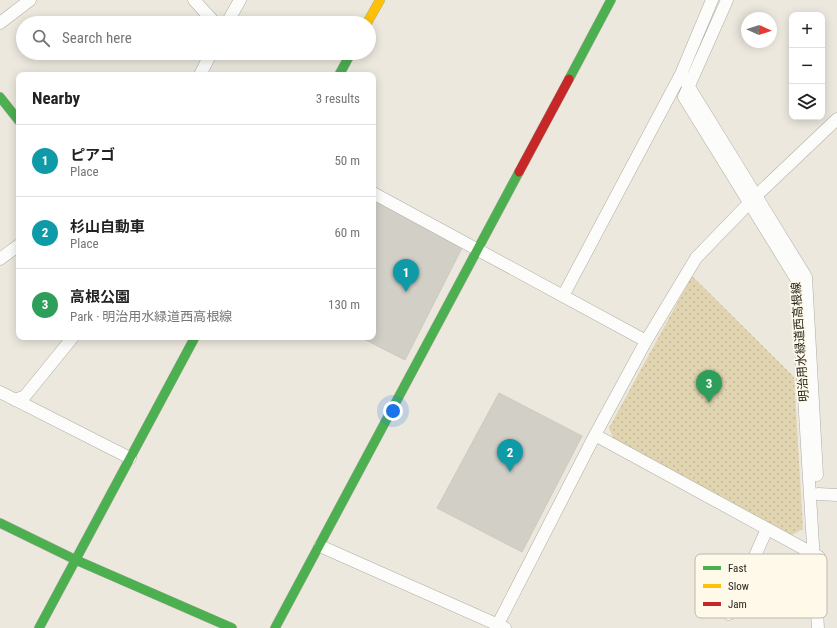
<!DOCTYPE html>
<html lang="en">
<head>
<meta charset="utf-8">
<style>
  body { margin:0; font-family:"Roboto Condensed","Noto Sans JP",sans-serif; background:#f2f2f2; color:#222 }
  .controls { position:absolute; right:12px; top:12px; display:grid; overflow:hidden; border-radius:8px; box-shadow:0 2px 10px #0003 }
  .controls button { width:36px; height:36px; display:grid; place-items:center; padding:0; border:0; border-bottom:1px solid #e0e0e0; background:#fff; color:#222; font:20px sans-serif }
  .compass { position:absolute; left:741px; top:12px; width:36px; height:36px; border-radius:50%; background:#fff; box-shadow:0 2px 10px #0003; rotate:93deg }
  .you { position:absolute; left:393px; top:411px; width:14px; height:14px; margin:-10px; border:3px solid #fff; border-radius:50%; background:#1a73e8; box-shadow:0 0 0 6px #1a73e833 }
  .badge { display:grid; place-items:center; width:26px; height:26px; border-radius:50%; background:#d93025; color:#fff; font-size:13px; font-weight:700 }
  .pin { position:absolute; translate:-50% -33px; filter:drop-shadow(0 1px 2px #0008) }
  .pin::after { content:''; position:absolute; top:21px; width:14px; height:12px; background:inherit; clip-path:polygon(0 0,100% 0,50% 100%) }
  .list { margin:0; padding:0; list-style:none }
  h2 { display:flex; justify-content:space-between; align-items:center; height:52px; margin:0; padding:0 16px; font-size:17px }
  h2 small { font-size:13px; font-weight:400; color:#767676 }
  .list li { display:grid; grid-template-columns:26px 1fr auto; gap:12px; align-items:center; box-sizing:border-box; height:72px; padding:0 16px; border-top:1px solid #e0e0e0 }
  .list b { display:block; font-size:15px; white-space:nowrap }
  .list p { margin:0; font-size:13px; white-space:nowrap; color:#767676 }
  .list em { font-size:13px; font-style:normal; color:#767676 }
  .icon { flex:none; width:22px; height:22px; fill:none; stroke:currentColor; stroke-width:2; stroke-linecap:round; stroke-linejoin:round }
  .map { position:relative; flex:none; width:837px; height:628px; overflow:hidden }
  .search { position:absolute; background:#fff; box-shadow:0 2px 10px #0003; left:16px; top:16px; width:360px; height:44px; display:flex; align-items:center; gap:10px; box-sizing:border-box; padding:0 14px; border-radius:22px; color:#767676; font-size:15px }
  .panel { position:absolute; background:#fff; box-shadow:0 2px 10px #0003; left:16px; top:72px; width:360px; height:268px; border-radius:8px }
  .map>svg:first-child { display:block }
  .park { fill:url(#park-dots) }
  .building { fill:#d2cfc7; stroke:#cdc9c1 }
  .lines { fill:none; stroke-linecap:round; stroke-linejoin:round }
  .street-casing { stroke:#afaca4; stroke-width:13 }
  .fast-casing { stroke:#afaca4; stroke-width:10 }
  .slow-casing { stroke:#afaca4; stroke-width:10 }
  .jam-casing { stroke:#afaca4; stroke-width:10 }
  .street { stroke:#fcfcfa; stroke-width:12 }
  .fast { stroke:#4caf50; stroke-width:9 }
  .slow { stroke:#ffc107; stroke-width:9 }
  .jam { stroke:#c62828; stroke-width:9 }
  .labels { text-anchor:middle; stroke-width:3.5; stroke-linejoin:round; paint-order:stroke }
  .street-label { font-size:12px; fill:#28251e; stroke:#fef9e9 }
  .key { fill:#fef9e9; stroke:#beb9ac; stroke-width:1 }
  .key-label { font-size:11px; fill:#28251e }
</style>
</head>
<body>
<div class="map">
<svg width="837" height="628" viewBox="0 0 837 628">
  <defs>
    <pattern id="park-dots" width="8" height="8" patternUnits="userSpaceOnUse"><rect width="8" height="8" fill="#e1d4b0"/><path d="M2 2h.1M6 6h.1" fill="none" stroke="#c1b697" stroke-width="1.8" stroke-linecap="round"/></pattern>
  </defs>
  <rect width="100%" height="100%" fill="#ece8de"/>
  <path class="park" d="M692 276 794 377 803 529 792 535 613 438 609 428Z"/>
  <path class="building" d="M373 194 462 248 405 360 360 337H373Z
    M499 393 582 436 522 552 437 508Z"/>
  <g class="lines">
    <g class="street-casing">
      <path id="street" d="M194 0 215 23
        M727 0 684 97 797 280 818 628
        M0 23 30 0
        M227 23 240 0
        M681 74 806 277 817 475
        M200 75 211 53
        M373 193 646 341
        M0 259 19 245
        M563 296 681 74 712 0
        M0 392 130 458
        M15 400 25 396 73 337
        M595 435 819 557
        M818 494 837 495
        M320 546 505 628
        M729 614 767 529
        M496 628 595 435 646 341 696 258 756 196 837 119"/>
    </g>
    <g class="fast-casing">
      <path id="fast" d="M339 75 351 53
        M569 79 611 0
        M0 97 19 121
        M0 523 76 560 232 628
        M39 628 195 337
        M275 628 519 172"/>
    </g>
    <g class="slow-casing">
      <path id="slow" d="M367 23 380 0"/>
    </g>
    <g class="jam-casing">
      <path id="jam" d="M519 172 569 79"/>
    </g>
    <use href="#street" class="street"/>
    <use href="#fast" class="fast"/>
    <use href="#slow" class="slow"/>
    <use href="#jam" class="jam"/>
  </g>
  <g class="labels">
    <g class="street-label">
      <text transform="translate(800 342) rotate(-94)" y="4">明治用水緑道西高根線</text>
    </g>
  </g>
  <rect x="695" y="554" width="132" height="64" rx="6" class="key"/>
  <rect x="703" y="566" width="18" height="4" fill="#4caf50"/>
  <rect x="703" y="584" width="18" height="4" fill="#ffc107"/>
  <rect x="703" y="602" width="18" height="4" fill="#c62828"/>
  <g class="key-label">
    <text x="728" y="572">Fast</text>
    <text x="728" y="590">Slow</text>
    <text x="728" y="608">Jam</text>
  </g>
</svg>
<div class="controls">
<button>+</button>
<button>−</button>
<button><svg class="icon" aria-label="layers" viewBox="0 0 24 24"><path d="M12 4l9 5-9 5-9-5zM3 14l9 5 9-5"/></svg></button>
</div>
<svg class="compass" viewBox="-18 -18 36 36"><path d="M0-13l5 13h-10z" fill="#e53935"/><path d="M0 13l5-13h-10z" fill="#767676"/></svg>
<div class="you"></div>
<div class="pin badge" style="left:406px;top:292px;background:#0f9aa8">1</div>
<div class="pin badge" style="left:510px;top:472px;background:#0f9aa8">2</div>
<div class="pin badge" style="left:709px;top:403px;background:#2e9e5b">3</div>
<div class="search"><svg class="icon" aria-label="search" viewBox="0 0 24 24"><circle cx="10" cy="10" r="6"/><path d="M15 15l6 6"/></svg>Search here</div>
<section class="panel">
<h2>Nearby<small>3 results</small></h2>
<ul class="list">
<li><span class="badge" style="background:#0f9aa8">1</span><div><b>ピアゴ</b><p>Place</p></div><em>50 m</em></li>
<li><span class="badge" style="background:#0f9aa8">2</span><div><b>杉山自動車</b><p>Place</p></div><em>60 m</em></li>
<li><span class="badge" style="background:#2e9e5b">3</span><div><b>高根公園</b><p>Park · 明治用水緑道西高根線</p></div><em>130 m</em></li>
</ul>
</section>
</div>
</body>
</html>
